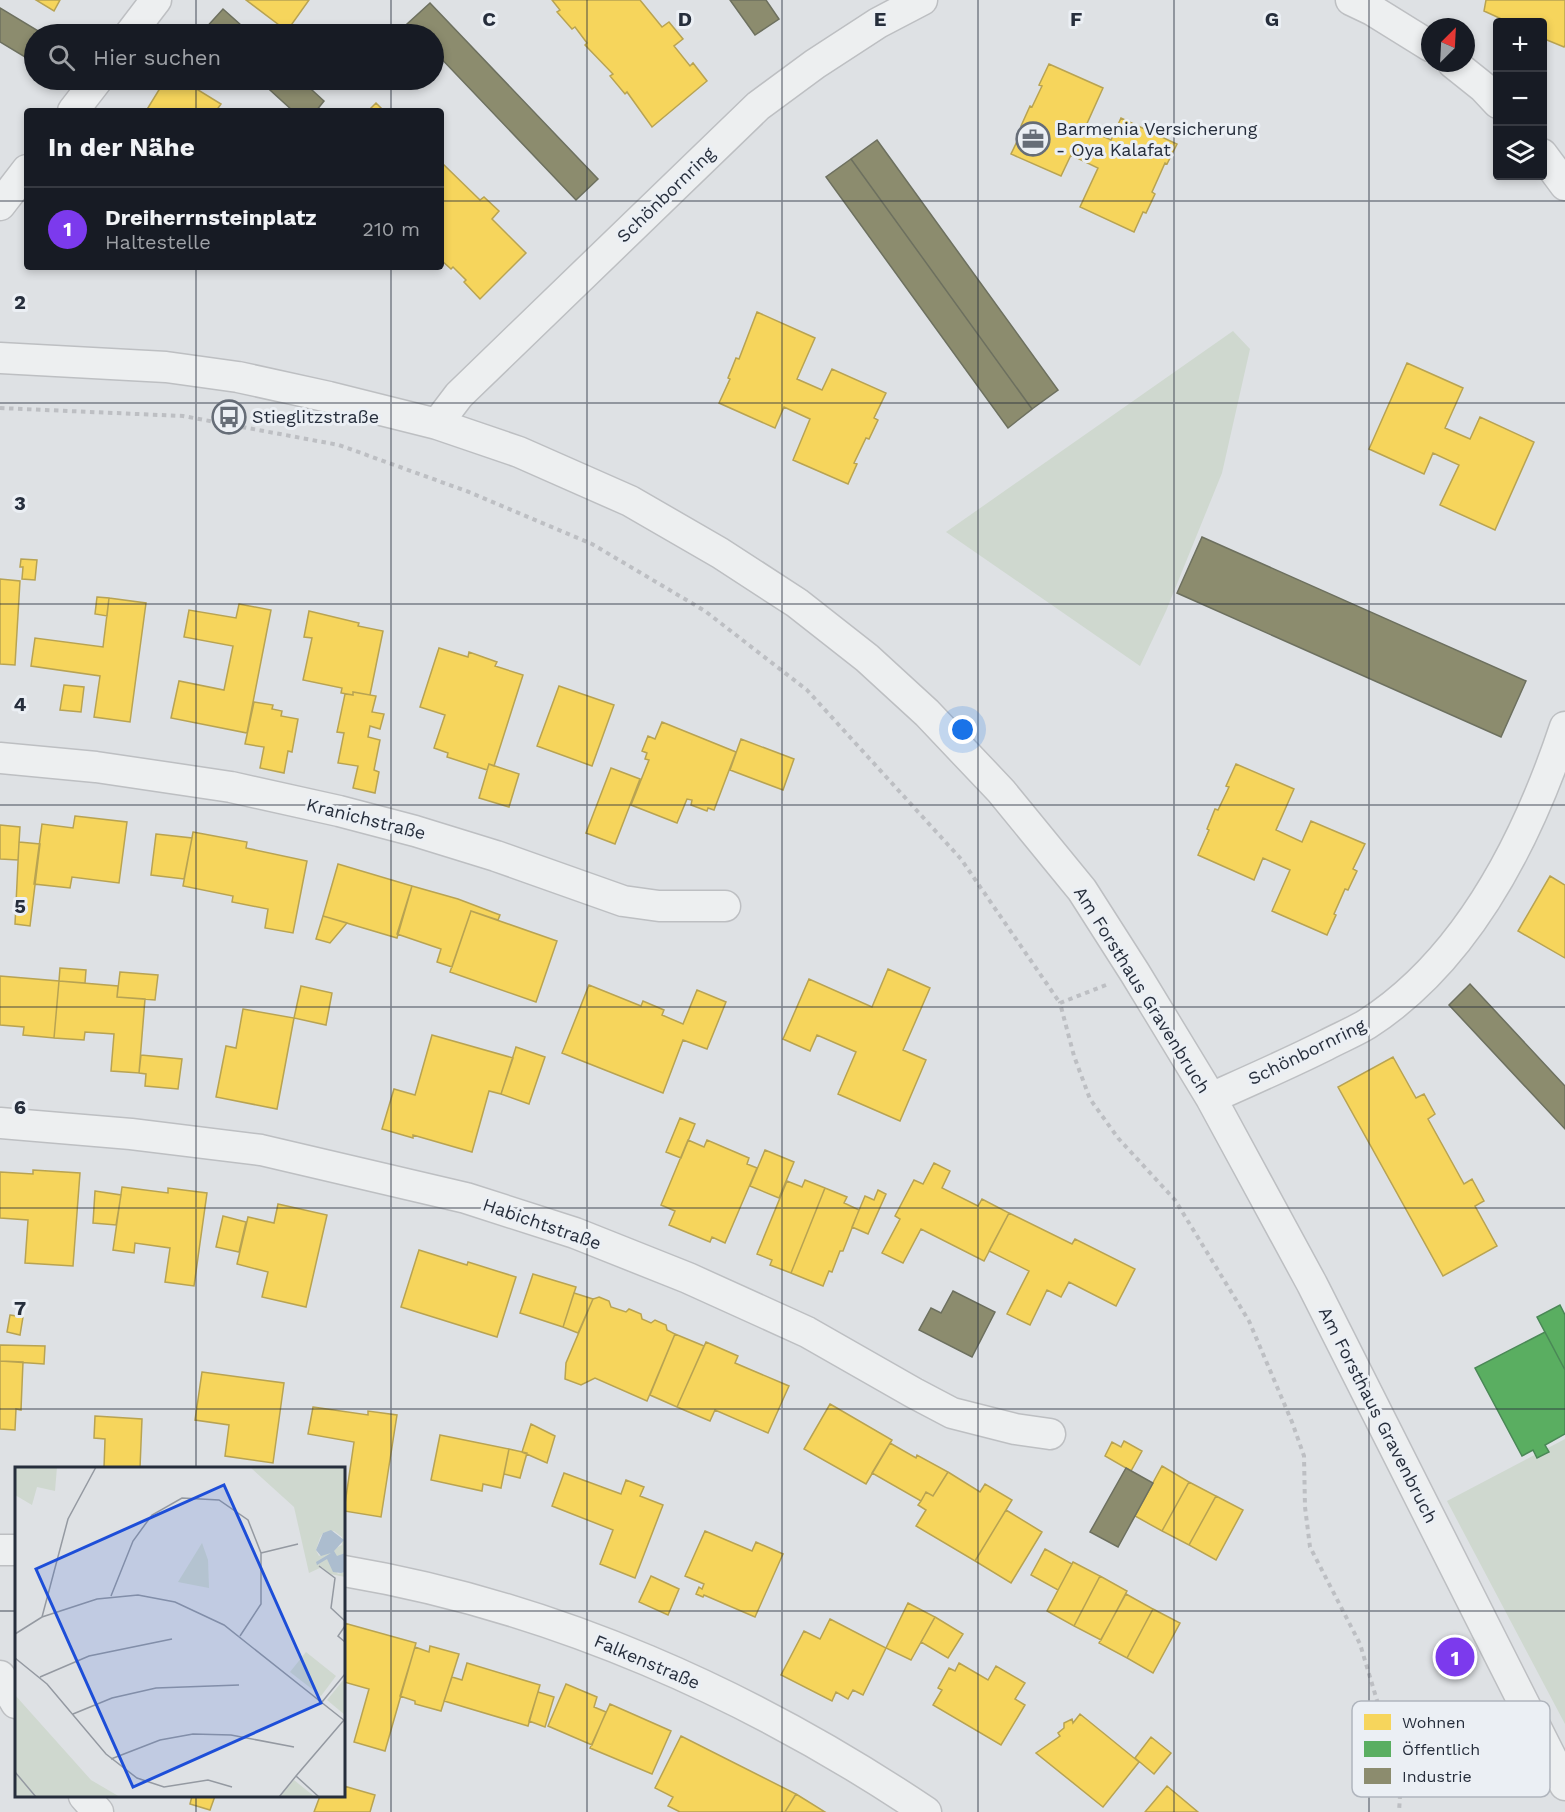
<!DOCTYPE html>
<html lang="de">
<head>
<meta charset="utf-8">
<style>
  body { margin:0; font-family:"Work Sans",sans-serif; background:#242831; color:#f1f3f6 }
  .controls { position:absolute; right:18px; top:18px; display:grid; overflow:hidden; border-radius:6px; box-shadow:0 3px 9px #0003 }
  .controls button { width:54px; height:54px; display:grid; place-items:center; padding:0; border:0; border-bottom:2px solid #363941; background:#171b24; color:#f1f3f6; font:30px sans-serif }
  .compass { position:absolute; left:1421px; top:18px; width:54px; height:54px; border-radius:50%; background:#171b24; box-shadow:0 3px 9px #0003; rotate:24deg }
  .you { position:absolute; left:963px; top:730px; width:21px; height:21px; margin:-15px; border:4px solid #fff; border-radius:50%; background:#1a73e8; box-shadow:0 0 0 9px #1a73e833 }
  .badge { display:grid; place-items:center; width:39px; height:39px; border-radius:50%; background:#7c3aed; color:#fff; font-size:20px; font-weight:700 }
  .pin { position:absolute; translate:-50% -50%; border:3px solid #fff; box-shadow:0 2px 6px #0006 }
  .list { margin:0; padding:0; list-style:none }
  h2 { display:flex; justify-content:space-between; align-items:center; height:78px; margin:0; padding:0 24px; font-size:26px }
  h2 small { font-size:20px; font-weight:400; color:#9ea1a6 }
  .list li { display:grid; grid-template-columns:39px 1fr auto; gap:18px; align-items:center; box-sizing:border-box; height:84px; padding:0 24px; border-top:2px solid #363941 }
  .list b { display:block; font-size:22px; white-space:nowrap }
  .list p { margin:0; font-size:20px; white-space:nowrap; color:#9ea1a6 }
  .list em { font-size:20px; font-style:normal; color:#9ea1a6 }
  .icon { flex:none; width:33px; height:33px; fill:none; stroke:currentColor; stroke-width:2; stroke-linecap:round; stroke-linejoin:round }
  .map { position:relative; flex:none; width:1565px; height:1812px; overflow:hidden }
  .search { position:absolute; background:#171b24; box-shadow:0 3px 9px #0003; left:24px; top:24px; width:420px; height:66px; display:flex; align-items:center; gap:15px; box-sizing:border-box; padding:0 21px; border-radius:33px; color:#9ea1a6; font-size:22px }
  .panel { position:absolute; background:#171b24; box-shadow:0 3px 9px #0003; left:24px; top:108px; width:420px; height:162px; border-radius:6px }
  .map>svg:first-child { display:block }
  .green { fill:#cfd8cf }
  .homes { fill:#f6d55c; stroke:#b8a352; stroke-width:1.5 }
  .public { fill:#5aae61; stroke:#4a8856; stroke-width:1.5 }
  .industry { fill:#8c8c6e; stroke:#6d705f; stroke-width:1.5 }
  .lines { fill:none; stroke-linecap:round; stroke-linejoin:round }
  .street-casing { stroke:#bdbfc2; stroke-width:33 }
  .path { stroke:#bdbfc3; stroke-width:4; stroke-dasharray:4.5 4.5; stroke-linecap:butt }
  .street { stroke:#edeff0; stroke-width:30 }
  .grid { fill:none; stroke:#262e3c; stroke-width:1.5; stroke-opacity:0.55 }
  .labels { text-anchor:middle; stroke-width:6; stroke-linejoin:round; paint-order:stroke }
  .poi-label { font-size:18px; fill:#262e3c; stroke:#ebeff4; text-anchor:start }
  .street-label { font-size:18px; fill:#262e3c; stroke:#ebeff4 }
  .inset-road { fill:none; stroke:#9499a1; stroke-width:1.5 }
  .view { fill:#1d4ed8; fill-opacity:0.15; stroke:#1d4ed8; stroke-width:3 }
  .inset-edge { fill:none; stroke:#262e3c; stroke-width:3 }
  .key { fill:#ebeff4; stroke:#b0b5bd; stroke-width:1.5 }
  .key-label { font-size:16px; fill:#262e3c }
  .grid-label { font-size:20px; text-anchor:middle; font-weight:bold; fill:#262e3c; stroke:#ebeff4; stroke-width:6; stroke-linejoin:round; paint-order:stroke }
</style>
</head>
<body>
<div class="map">
<svg width="1565" height="1812" viewBox="0 0 1565 1812">
  <rect width="100%" height="100%" fill="#dee1e4"/>
  <path class="green" d="M1233 331 1250 349 1222 473 1166 611 1140 666 946 532Z
    M1565 1439V1724L1447 1501Z"/>
  <path class="homes" d="M36 0H60L54 11Z
    M246 0H309L287 31Z
    M552 0H640L662 27 669 22 683 39 674 46 690 66 693 63 707 81 652 127 627 92 625 94 610 76 613 74 585 45 587 43 575 27 572 29 557 12 560 10Z
    M1486 0H1565V45L1564 47 1542 38V22H1508L1484 11Z
    M1049 64 1103 88 1085 128 1111 140 1121 118 1177 144 1167 164 1165 163 1152 192 1155 194 1146 213 1143 212 1134 232 1080 207 1098 168 1071 155 1061 176 1011 154 1024 127 1021 126 1030 106 1032 107 1042 86 1039 85Z
    M165 80H182L221 104 216 111H146Z
    M376 103 384 111H368Z
    M441 162 480 200 484 197 499 211 492 219 526 253 480 299 464 282 466 280 453 267 451 269 441 260Z
    M757 312 815 338 797 379 822 390 832 369 886 393 874 418 878 420 869 439 866 438 854 463 857 464 848 484 793 460 810 419 784 407 775 428 719 403 730 379 728 378 736 358 739 359Z
    M1407 363 1463 388 1445 428 1470 439 1480 417 1534 442 1495 530 1440 505 1459 465 1433 453 1424 474 1369 449Z
    M21 559 37 560 35 580 22 579 23 567H20Z
    M0 579 20 581 15 665 0 664Z
    M97 597 109 598 107 616 95 614Z
    M109 598 146 603 130 722 94 717 100 676 31 666 35 638 103 647Z
    M239 604 271 610 247 733 171 718 179 681 224 690 233 646 184 637 189 610 236 618Z
    M309 611 359 623 358 626 383 631 370 695 353 692V695L341 693 342 688 303 680 312 638 304 637Z
    M439 648 468 657 469 652 497 662 495 666 523 675 494 766 489 764 487 770 447 757 448 753 434 748 445 715 420 707Z
    M64 685 84 687 81 712 60 710Z
    M559 686 614 705 592 766 537 746Z
    M353 692 376 696 372 712 384 714 380 729 370 726 368 737 380 740 374 770 379 772 375 793 353 788 358 766 338 763 344 733 337 732 345 694 353 695Z
    M254 702 273 705 272 709 282 711 281 716 298 719 292 752 288 751 284 773 260 768 264 747 245 744Z
    M662 722 736 752 714 810 708 808 707 811 691 805 692 800 687 799 677 823 631 805 649 760 645 759 647 753 642 751 648 736 655 739Z
    M741 739 794 759 783 790 730 770Z
    M489 764 519 774 509 807 479 798Z
    M1236 764 1294 789 1276 830 1302 842 1311 821 1365 844 1353 869 1357 871 1348 890 1345 889 1334 914 1336 915 1327 935 1272 911 1290 870 1263 858 1254 880 1198 855 1209 830 1207 829 1215 809 1218 810 1229 787 1226 786Z
    M611 768 640 779 615 844 586 833Z
    M75 816 127 822 119 883 72 877 70 888 34 884 42 824 73 828Z
    M0 825 20 827 18 860 0 859Z
    M193 832 247 842 246 848 307 861 293 933 265 928 268 909 232 902 233 896 183 886Z
    M156 834 192 838 184 879 151 875Z
    M19 842 40 844 30 926 15 924Z
    M338 864 412 886 397 938 323 916Z
    M1550 876 1565 885V958L1518 931Z
    M412 886 458 899 500 915 498 920 471 911 452 967 437 962 441 949 397 934Z
    M471 911 557 941 536 1002 450 972Z
    M323 916 347 923 330 943 316 939Z
    M60 968 86 970 85 983 59 981Z
    M888 969 930 988 903 1050 926 1060 900 1121 838 1094 856 1052 817 1035 810 1051 783 1039 809 979 872 1007Z
    M120 972 158 975 155 1000 117 997Z
    M0 976 59 981 54 1038 23 1035 24 1027 0 1025Z
    M59 981 118 986 117 997 145 999 139 1073 111 1071 114 1034 85 1032 84 1040 54 1038Z
    M589 985 641 1006 643 1001 664 1010 662 1015 683 1024 697 990 726 1002 707 1049 683 1040 663 1093 562 1053Z
    M301 986 332 993 326 1025 294 1018Z
    M243 1009 294 1018 277 1109 216 1097 226 1046 236 1048Z
    M432 1035 513 1058 501 1094 489 1091 472 1152 413 1135V1138L382 1129 394 1089 415 1095Z
    M516 1047 545 1057 529 1104 501 1094Z
    M141 1055 182 1059 178 1089 145 1086 146 1074 139 1073Z
    M1393 1057 1416 1098 1424 1094 1435 1114 1428 1119 1464 1184 1472 1179 1484 1201 1475 1206 1497 1246 1443 1276 1338 1087Z
    M680 1118 695 1124 681 1158 666 1152Z
    M688 1140 704 1147 707 1140 749 1158 747 1164 757 1168 725 1243 712 1237 710 1242 669 1225 675 1211 661 1205Z
    M765 1150 794 1162 779 1198 750 1186Z
    M934 1163 950 1171 942 1188 978 1206 982 1199 1009 1213 984 1261 921 1229 903 1263 882 1253 900 1219 895 1216 914 1180 923 1184Z
    M33 1170 80 1173 73 1266 25 1263 28 1220 0 1218V1172L33 1174Z
    M805 1180 825 1188 791 1273 770 1265 772 1260 757 1254 787 1181 802 1187Z
    M122 1187 168 1193V1188L207 1193 194 1286 165 1282 170 1248 135 1243 134 1253 113 1250Z
    M825 1188 847 1197 844 1203 859 1210 843 1251H840L832 1272 829 1271 823 1286 791 1273Z
    M878 1190 886 1194 868 1234 852 1227 865 1196 874 1200Z
    M95 1191 121 1195 116 1225 93 1223Z
    M278 1204 327 1215 306 1307 262 1297 268 1272 237 1264 248 1217 274 1223Z
    M1009 1213 1072 1244 1075 1239 1135 1269 1116 1306 1069 1282 1061 1297 1047 1290 1030 1325 1007 1314 1029 1271 989 1251Z
    M223 1216 246 1222 239 1252 216 1247Z
    M419 1250 467 1265 468 1262 516 1277 497 1337 401 1307Z
    M533 1274 576 1287 563 1327 520 1313Z
    M574 1293 593 1299 578 1333 563 1327Z
    M599 1297 609 1301 611 1307 626 1312 629 1309 641 1314 642 1319 651 1323 655 1320 666 1325 667 1330 675 1334 647 1401 595 1378 581 1385 565 1379 566 1363 593 1299Z
    M10 1315 23 1317 20 1335 7 1332Z
    M675 1334 704 1346 677 1407 650 1395Z
    M706 1342 738 1356 735 1363 789 1386 768 1433 715 1410 710 1421 677 1407Z
    M0 1345 45 1346 44 1364 0 1361Z
    M0 1361 23 1362 21 1410 16 1409 15 1430 0 1429Z
    M202 1372 284 1383 273 1463 225 1456 229 1425 195 1420Z
    M830 1404 892 1440 866 1484 804 1449Z
    M313 1407 368 1415V1411L397 1415 381 1517 344 1511 354 1442 308 1434Z
    M95 1416 142 1419 140 1468H151H75V1467L104 1468 105 1439 94 1438Z
    M531 1424 555 1436 547 1463 522 1452Z
    M440 1435 509 1449 501 1488 483 1484 482 1491 431 1480Z
    M1124 1441 1142 1451 1131 1471 1105 1456 1112 1442 1121 1447Z
    M890 1443 916 1458 917 1455 948 1472 933 1496 926 1492 921 1501 872 1473Z
    M509 1449 527 1453 520 1478 504 1474Z
    M1162 1466 1189 1482 1162 1531 1135 1516Z
    M948 1472 980 1492 985 1484 1012 1500 975 1561 916 1526 926 1510 918 1505 921 1501 926 1492 933 1496Z
    M564 1473 621 1494 626 1480 644 1487 640 1496 663 1505 635 1578 600 1564 613 1530 552 1506Z
    M1189 1482 1216 1496 1189 1545 1162 1531Z
    M1216 1496 1243 1510 1216 1560 1189 1545Z
    M1006 1510 1042 1532 1011 1583 975 1561Z
    M705 1531 752 1551 756 1542 783 1554 755 1617 704 1595 703 1597 696 1594 699 1587 702 1589 704 1584 685 1576Z
    M1045 1549 1072 1564 1058 1590 1031 1575Z
    M1073 1562 1100 1576 1074 1626 1047 1611Z
    M651 1576 679 1589 668 1615 639 1602Z
    M1100 1576 1127 1591 1101 1640 1074 1626Z
    M1126 1594 1153 1609 1127 1658 1099 1643Z
    M908 1603 935 1617 911 1660 886 1648Z
    M1153 1609 1180 1623 1153 1673 1127 1658Z
    M935 1617 963 1634 948 1658 921 1642Z
    M830 1619 886 1648 863 1695 853 1690 848 1699 836 1692 832 1701 781 1675 804 1631 820 1639Z
    M344 1623 416 1643 385 1751 354 1742 369 1689 344 1682Z
    M430 1646 459 1654 441 1711 415 1704V1701L400 1696 415 1647 429 1652Z
    M467 1663 540 1685 528 1726 444 1701 452 1677 462 1680Z
    M959 1663 988 1680 996 1666 1025 1683 1015 1699 1025 1705 1001 1745 933 1705 942 1690 938 1688 949 1668 955 1671Z
    M566 1684 597 1697 594 1707 606 1712 592 1745 548 1726Z
    M538 1692 554 1697 545 1727 529 1721Z
    M610 1704 671 1731 652 1774 590 1748Z
    M1080 1714 1139 1762 1103 1807 1036 1753 1060 1736 1058 1733 1064 1728V1723L1072 1719 1073 1723Z
    M681 1736 796 1794 785 1812H680L668 1806 673 1797 655 1788Z
    M1151 1737 1171 1753 1154 1774 1135 1758Z
    M344 1786 375 1795 370 1812H314L320 1796H344Z
    M1167 1786 1198 1812H1145Z
    M796 1794 825 1812H785Z
    M192 1796H215L210 1810 190 1804Z"/>
  <path class="public" d="M1560 1305 1565 1315V1370L1537 1317Z
    M1545 1332 1565 1370V1434L1545 1445 1549 1452 1537 1458 1533 1450 1522 1456 1475 1368Z"/>
  <path class="industry" d="M730 0H766L779 19 755 35Z
    M430 3 598 179 576 200 434 51V34H418L407 24Z
    M0 8 40 32 34 34V41L25 57 0 42Z
    M223 9 251 34H209L204 30Z
    M259 80H301L324 101 316 111H293Z
    M877 140 1058 390 1032 409 851 159Z
    M851 159 1032 409 1008 428 826 177Z
    M1202 537 1526 681 1501 737 1177 593Z
    M1470 984 1565 1086V1129L1449 1005Z
    M953 1291 995 1312 972 1357 919 1330 931 1308 941 1313Z
    M1126 1468 1153 1483 1118 1547 1090 1532Z"/>
  <g class="lines">
    <g class="street-casing">
      <path id="street" d="M1351 0 1372 10 1430 46
        M130 34 156 0
        M1453 63 1483 87 1498 103
        M73 111 97 80
        M1542 154 1565 185
        M0 205 27 170
        M0 358 166 367 238 377 329 397 437 424 519 452 630 501 720 553 797 603 867 658 927 713 1001 791 1082 890 1135 973 1211 1098 1312 1284 1565 1785
        M437 424 459 395 758 106 815 64 878 23 922 0
        M0 758 96 767 231 787 339 811 415 831 496 856 623 901 659 906H725
        M1211 1098C1249 1081 1288 1064 1326 1045 1339 1038 1354 1032 1367 1024 1468 959 1528 838 1565 727
        M0 1123 131 1134 261 1150 466 1198 575 1233 688 1278 807 1332 914 1393 952 1413 1015 1429 1050 1434
        M0 1550H16
        M344 1571C552 1606 751 1694 926 1812
        M0 1676 16 1703
        M84 1796 98 1812"/>
    </g>
    <path class="path" d="M0 408 183 416 339 445 469 492 592 544 705 611 807 690 961 859 1060 1003
      M1106 985 1060 1003 1074 1056 1090 1099 1118 1138 1175 1200 1249 1321 1292 1422 1304 1456 1305 1507 1310 1547 1360 1644 1401 1780 1399 1812"/>
    <use href="#street" class="street"/>
  </g>
  <path class="grid" d="M196 0V34M391 0V34M587 0V1812M782 0V1812M978 0V1812M1174 0V1812M1369 0V1812M196 80V111M391 80V111M0 201H27M441 201H1565M196 267V1468M391 267V1812M0 403H1565M0 604H1565M0 805H1565M0 1007H1565M0 1208H1565M0 1409H1565M0 1611H16M344 1611H1565M196 1796V1812"/>
  <defs>
    <g id="office-ring" transform="scale(1.725)"><circle r="9.5" fill="#ebeff4" stroke="#666d77" stroke-width="1.5"/><path d="M-6-3h4V-5.5h4V-3h4V5H-6ZM-1-4.5V-3h2v-1.5ZM-6 0V1H6V0Z" fill="#666d77"/></g>
    <g id="bus-ring" transform="scale(1.725)"><circle r="9.5" fill="#ebeff4" stroke="#666d77" stroke-width="1.5"/><path d="M-5-6H5V4H4V6H2V4H-2V6H-4V4H-5ZM-3.5-4V0h7V-4ZM-3.5 1.2v1.5H-2V1.2ZM2 1.2v1.5H3.5V1.2Z" fill="#666d77"/></g>
  </defs>
  <g fill-rule="evenodd">
    <use href="#office-ring" x="1033" y="139"/>
    <use href="#bus-ring" x="229" y="417"/>
  </g>
  <g class="labels">
    <g class="poi-label">
      <text x="1056" y="135">Barmenia Versicherung<tspan x="1056" dy="21">- Oya Kalafat</tspan></text>
      <text x="252" y="423">Stieglitzstraße</text>
    </g>
    <g class="street-label">
      <text transform="translate(666 195) rotate(-44)" y="6">Schönbornring</text>
      <text transform="translate(366 819) rotate(14)" y="6">Kranichstraße</text>
      <text transform="translate(1142 990) rotate(58)" y="6">Am Forsthaus Gravenbruch</text>
      <text transform="translate(1307 1052) rotate(-26)" y="6">Schönbornring</text>
      <text transform="translate(542 1224) rotate(19)" y="6">Habichtstraße</text>
      <text transform="translate(1378 1415) rotate(63)" y="6">Am Forsthaus Gravenbruch</text>
      <text transform="translate(647 1662) rotate(23)" y="6">Falkenstraße</text>
    </g>
  </g>
  <g transform="translate(15 1467)">
    <rect width="330" height="330" fill="#dee1e4"/>
    <path d="M0 0H42L40 24 22 20 17 38 0 28ZM235 0H330V86L313 94 323 107 330 105V110L315 107 307 100 294 106 279 40ZM319 64 327 70V78L304 89 301 83 305 71 308 66ZM187 76 193 93 194 121 163 115ZM291 185 321 209 306 229 275 205ZM330 211V248L312 233ZM0 228 76 313 105 330H0ZM279 313 300 330H264Z" fill="#cfd8cf" fill-rule="evenodd"/>
    <path d="M316 63 329 73 319 84 322 89 330 86V105L326 106 318 105 312 92 302 98 301 95 316 86 306 89 301 83 308 66Z" fill="#acbdcf"/>
    <path class="inset-road" d="M246 86 283 77M304 99 320 111 316 141 330 154M96 129 118 74 137 48 167 31 204 33 233 53 246 86V137L225 169M27 150 53 52 81 0M330 159 323 169 330 175M0 167 27 150 82 132 123 128 160 135 209 158 330 254M0 191 32 217 91 287 122 311 149 320 193 313 217 320M25 210 74 189 157 172M307 235 330 207M58 247 97 231 141 221 224 218M96 292 145 273 178 267 216 268 279 280M0 305 21 330M264 330 281 309M304 330 281 309 329 253"/>
    <path class="view" d="M209 18 306 236 118 320 21 102Z"/>
    <rect width="330" height="330" class="inset-edge"/>
  </g>
  <rect x="1352" y="1701" width="198" height="96" rx="9" class="key"/>
  <rect x="1364" y="1714" width="27" height="16" fill="#f6d55c"/>
  <rect x="1364" y="1741" width="27" height="16" fill="#5aae61"/>
  <rect x="1364" y="1768" width="27" height="16" fill="#8c8c6e"/>
  <g class="key-label">
    <text x="1402" y="1728">Wohnen</text>
    <text x="1402" y="1755">Öffentlich</text>
    <text x="1402" y="1782">Industrie</text>
  </g>
  <g class="grid-label">
    <text x="489" y="26">C</text>
    <text x="685" y="26">D</text>
    <text x="880" y="26">E</text>
    <text x="1076" y="26">F</text>
    <text x="1272" y="26">G</text>
    <text x="20" y="309">2</text>
    <text x="20" y="510">3</text>
    <text x="20" y="711">4</text>
    <text x="20" y="913">5</text>
    <text x="20" y="1114">6</text>
    <text x="20" y="1315">7</text>
  </g>
</svg>
<div class="controls">
<button>+</button>
<button>−</button>
<button><svg class="icon" aria-label="layers" viewBox="0 0 24 24"><path d="M12 4l9 5-9 5-9-5zM3 14l9 5 9-5"/></svg></button>
</div>
<svg class="compass" viewBox="-18 -18 36 36"><path d="M0-13l5 13h-10z" fill="#e53935"/><path d="M0 13l5-13h-10z" fill="#9ea1a6"/></svg>
<div class="you"></div>
<div class="pin badge" style="left:1455px;top:1657px">1</div>
<div class="search"><svg class="icon" aria-label="search" viewBox="0 0 24 24"><circle cx="10" cy="10" r="6"/><path d="M15 15l6 6"/></svg>Hier suchen</div>
<section class="panel">
<h2>In der Nähe<small></small></h2>
<ul class="list">
<li><span class="badge">1</span><div><b>Dreiherrnsteinplatz</b><p>Haltestelle</p></div><em>210 m</em></li>
</ul>
</section>
</div>
</body>
</html>
